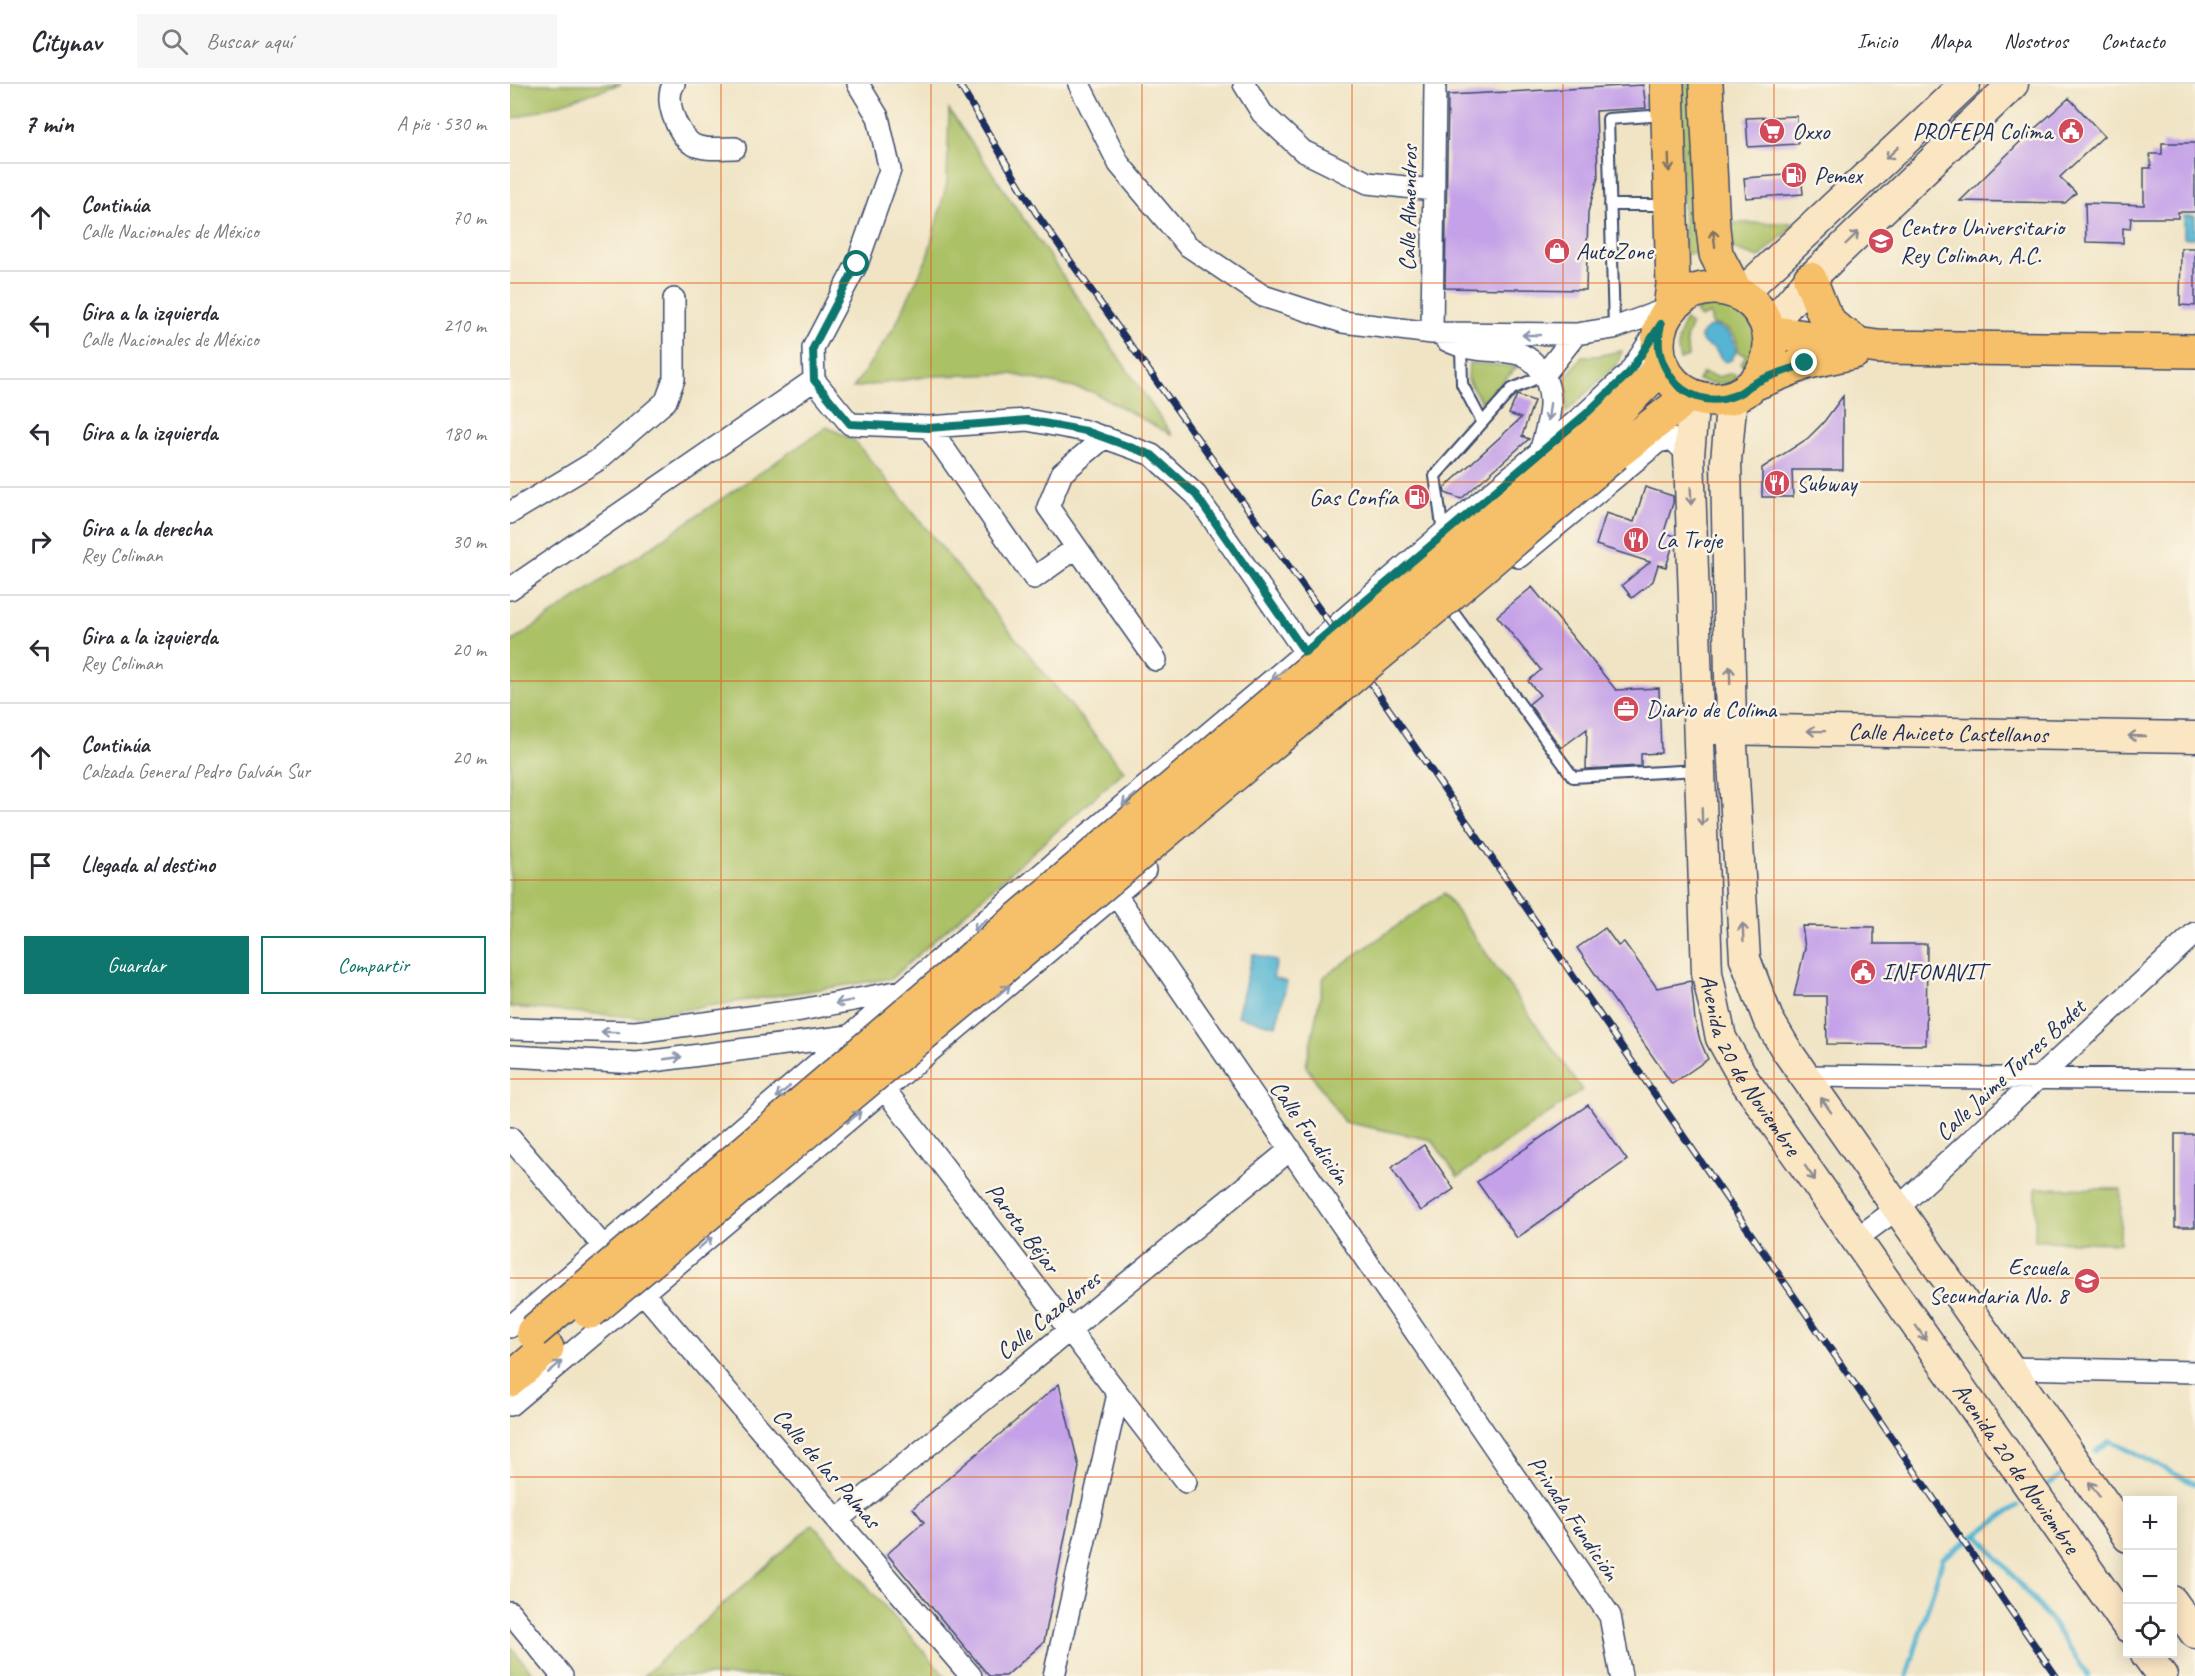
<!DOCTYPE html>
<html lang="es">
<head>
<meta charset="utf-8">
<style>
  body { margin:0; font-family:Caveat,sans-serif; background:#f7f7f7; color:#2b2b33 }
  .controls { position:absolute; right:18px; bottom:18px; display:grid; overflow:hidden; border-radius:0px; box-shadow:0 3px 15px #0003 }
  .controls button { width:54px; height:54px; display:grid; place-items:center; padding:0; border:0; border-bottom:2px solid #e1e1e2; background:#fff; color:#2b2b33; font:30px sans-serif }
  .stop { position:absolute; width:18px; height:18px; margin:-14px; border:4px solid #0f766e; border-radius:50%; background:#fff }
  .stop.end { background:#0f766e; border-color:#fff; box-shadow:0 2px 6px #0008 }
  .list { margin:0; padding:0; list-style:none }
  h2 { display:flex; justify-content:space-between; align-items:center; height:78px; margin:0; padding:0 24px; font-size:26px }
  h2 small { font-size:20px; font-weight:400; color:#7c7c81 }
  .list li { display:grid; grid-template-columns:39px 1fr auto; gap:18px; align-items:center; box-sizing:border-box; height:108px; padding:0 24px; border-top:2px solid #e1e1e2 }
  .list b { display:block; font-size:22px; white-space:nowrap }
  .list p { margin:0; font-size:20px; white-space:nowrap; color:#7c7c81 }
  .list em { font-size:20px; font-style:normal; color:#7c7c81 }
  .actions { display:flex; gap:12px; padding:18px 24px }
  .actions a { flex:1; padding:14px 0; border:2px solid #0f766e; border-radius:0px; text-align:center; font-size:21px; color:#0f766e }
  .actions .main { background:#0f766e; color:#fff }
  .icon { flex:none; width:33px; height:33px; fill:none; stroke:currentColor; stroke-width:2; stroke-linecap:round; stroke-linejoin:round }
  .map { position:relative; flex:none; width:1685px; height:1592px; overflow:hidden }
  header { display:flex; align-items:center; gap:36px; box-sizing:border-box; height:84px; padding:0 30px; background:#fff; border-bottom:2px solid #e1e1e2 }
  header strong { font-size:28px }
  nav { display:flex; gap:33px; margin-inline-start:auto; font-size:21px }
  .search { width:420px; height:54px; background:#f7f7f7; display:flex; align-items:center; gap:15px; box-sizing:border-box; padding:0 21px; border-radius:0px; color:#7c7c81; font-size:22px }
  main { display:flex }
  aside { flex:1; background:#fff }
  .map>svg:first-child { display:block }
  .green { fill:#abc166; stroke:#637862; stroke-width:1.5 }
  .water { fill:#54b5d3; stroke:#387298; stroke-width:1.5 }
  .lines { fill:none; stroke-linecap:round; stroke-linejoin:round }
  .stream { stroke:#54b5d3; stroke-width:5 }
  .building { fill:#c4a1e8 }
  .lane-casing { stroke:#3b4a6d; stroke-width:14 }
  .street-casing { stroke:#3b4a6d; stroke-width:24 }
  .secondary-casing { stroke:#3b4a6d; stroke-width:33 }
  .primary-casing { stroke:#3b4a6d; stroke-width:36 }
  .lane { stroke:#fff; stroke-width:10 }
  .street { stroke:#fff; stroke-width:21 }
  .secondary { stroke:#fbe6c4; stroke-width:30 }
  .primary { stroke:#f6c06b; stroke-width:33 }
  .rail-casing { stroke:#1b2f5e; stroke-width:7 }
  .rail { stroke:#fcf5e5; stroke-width:4.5; stroke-dasharray:14; stroke-linecap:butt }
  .primary-bridge-casing { stroke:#3b4a6d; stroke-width:36; stroke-linecap:butt }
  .primary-bridge { stroke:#f6c06b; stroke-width:33 }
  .oneway { stroke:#8b8a91 }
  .oneway2 { stroke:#7e7064 }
  .oneway3 { stroke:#8d97ae }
  .route { stroke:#0f766e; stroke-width:8 }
  .grid { fill:none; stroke:#de5710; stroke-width:1.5; stroke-opacity:0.55 }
  .labels { text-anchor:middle; stroke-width:5; stroke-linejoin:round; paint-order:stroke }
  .poi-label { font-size:24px; fill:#1b2f5e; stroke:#fcf5e5; text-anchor:start }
  .street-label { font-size:24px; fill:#1b2f5e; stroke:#fcf5e5 }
</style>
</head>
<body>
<header>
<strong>Citynav</strong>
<div class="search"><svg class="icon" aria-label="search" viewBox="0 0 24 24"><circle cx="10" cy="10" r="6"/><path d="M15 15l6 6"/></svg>Buscar aquí</div>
<nav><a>Inicio</a><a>Mapa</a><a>Nosotros</a><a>Contacto</a></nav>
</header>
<main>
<aside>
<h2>7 min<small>A pie · 530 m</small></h2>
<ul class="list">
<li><svg class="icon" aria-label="ahead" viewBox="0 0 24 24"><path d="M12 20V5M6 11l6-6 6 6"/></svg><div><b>Continúa</b><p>Calle Nacionales de México</p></div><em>70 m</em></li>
<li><svg class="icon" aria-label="left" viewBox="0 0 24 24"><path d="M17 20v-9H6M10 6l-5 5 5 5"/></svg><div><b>Gira a la izquierda</b><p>Calle Nacionales de México</p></div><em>210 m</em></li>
<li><svg class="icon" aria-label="left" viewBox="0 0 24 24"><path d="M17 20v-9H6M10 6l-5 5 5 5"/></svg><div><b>Gira a la izquierda</b></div><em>180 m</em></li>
<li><svg class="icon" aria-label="right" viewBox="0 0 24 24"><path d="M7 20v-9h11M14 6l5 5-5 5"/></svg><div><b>Gira a la derecha</b><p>Rey Coliman</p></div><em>30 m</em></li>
<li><svg class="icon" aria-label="left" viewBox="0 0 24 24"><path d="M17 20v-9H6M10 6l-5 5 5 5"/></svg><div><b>Gira a la izquierda</b><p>Rey Coliman</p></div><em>20 m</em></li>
<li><svg class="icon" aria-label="ahead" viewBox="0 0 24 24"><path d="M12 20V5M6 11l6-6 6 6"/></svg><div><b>Continúa</b><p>Calzada General Pedro Galván Sur</p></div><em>20 m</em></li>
<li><svg class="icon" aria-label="arrive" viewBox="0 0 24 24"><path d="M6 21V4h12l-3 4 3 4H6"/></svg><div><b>Llegada al destino</b></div></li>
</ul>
<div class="actions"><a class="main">Guardar</a><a>Compartir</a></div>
</aside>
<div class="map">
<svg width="1685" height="1592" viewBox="0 0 1685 1592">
  <rect width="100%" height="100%" fill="#fcf5e5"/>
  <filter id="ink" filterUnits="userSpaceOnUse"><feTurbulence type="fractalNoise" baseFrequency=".0167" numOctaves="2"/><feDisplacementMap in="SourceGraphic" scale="12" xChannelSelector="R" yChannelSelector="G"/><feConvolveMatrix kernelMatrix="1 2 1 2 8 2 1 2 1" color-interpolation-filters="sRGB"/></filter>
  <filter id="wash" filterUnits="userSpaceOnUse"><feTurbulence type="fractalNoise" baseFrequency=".008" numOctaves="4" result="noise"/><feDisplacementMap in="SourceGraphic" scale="24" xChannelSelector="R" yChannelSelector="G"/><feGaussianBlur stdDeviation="1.35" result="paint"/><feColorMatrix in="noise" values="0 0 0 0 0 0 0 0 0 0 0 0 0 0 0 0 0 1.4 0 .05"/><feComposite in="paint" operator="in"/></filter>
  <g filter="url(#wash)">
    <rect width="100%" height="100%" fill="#f0e4c5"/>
    <path class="green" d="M0 0H111L0 36Z
      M1169 0H1185L1196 169 1175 170Z
      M439 26 662 351 583 308 501 290 420 292 343 304 384 244 417 174 437 99Z
      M1219 139H1286L1249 174 1220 164Z
      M1212 221C1245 230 1255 256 1239 286L1231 280 1236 271 1228 268C1229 251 1218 242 1202 240L1200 230 1190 234 1185 227 1198 222Z
      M1175 236 1181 242 1176 255 1178 273 1170 276C1166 260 1168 251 1175 236Z
      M1112 267 1107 280 1056 328 1057 307 1053 298 1072 272H1086Z
      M959 279 1007 283 972 319 958 296Z
      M1193 289 1208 293 1223 289 1229 295C1214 301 1204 301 1188 296Z
      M317 343 344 356 614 687 382 894 126 933 0 923V559Z
      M934 809 1072 1006 948 1093 922 1056 834 1038 796 982 814 893Z
      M1526 1104 1611 1105 1610 1159 1525 1157Z
      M303 1440 435 1592H133Z
      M0 1562 25 1592H0Z"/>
    <path class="water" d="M1674 132H1685V154H1674Z
      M1203 242C1216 244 1226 253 1226 268L1221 276 1216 278C1209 275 1209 268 1203 264 1201 263 1195 261 1194 259 1185 251 1196 245 1203 242Z
      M743 870 767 877 763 894 777 898 766 942 727 932Z"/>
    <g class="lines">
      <path class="stream" d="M1586 1367 1600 1357 1685 1400
        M1532 1405 1557 1387
        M1467 1450 1539 1534 1578 1592
        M1397 1592 1433 1474 1507 1422"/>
    </g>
    <g id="blocks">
      <path class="building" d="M1133 1 1136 24 1086 27 1088 94 1078 128 1076 206 935 204 938 11Z
        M1559 14 1594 52 1550 93 1566 109 1555 119 1450 117 1513 55Z
        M1287 32 1288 60 1238 63 1236 34Z
        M1652 59H1685V128H1668V134H1621L1620 145 1613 144V159L1576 158 1575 119 1634 121V84H1641L1640 70H1652Z
        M1291 90 1293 110 1236 114 1234 94Z
        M1671 164H1685V222L1670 221Z
        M1007 311 1024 317 1012 352 1019 355 951 415 935 409 934 404 1011 334 999 330Z
        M1333 312V386H1282L1283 413H1252V384L1297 355 1313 339Z
        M1135 403 1163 412V419L1154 448 1165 452V455L1156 483 1148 481 1143 497 1122 514 1112 501 1140 478 1086 461 1096 429 1124 438Z
        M1022 503 1106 606 1149 604 1151 669 1131 670V682L1076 685 1077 645 1051 664 1019 620 1030 611 1018 597 1031 586 987 532Z
        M1292 842 1364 843V860H1417L1416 961 1317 960 1316 912H1284L1295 864Z
        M1095 844 1108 862 1114 858 1147 904 1181 897 1185 936 1190 956 1198 975 1162 1000 1067 864Z
        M1078 1021 1117 1076 1007 1154 967 1098Z
        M1665 1050H1685V1143H1665Z
        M914 1061 944 1105 911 1127 881 1084Z
        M549 1300 569 1383 534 1558 496 1592H479L377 1470 414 1438 403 1424Z"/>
    </g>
  </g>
  <g filter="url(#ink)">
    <use href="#blocks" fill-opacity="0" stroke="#3b4a6d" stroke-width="1.5"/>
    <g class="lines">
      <g class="lane-casing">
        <path id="lane" d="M1100 121H1157
          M1104 244 1098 35 1155 31
          M951 264 952 300 972 338
          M933 449 925 392 1002 305 1034 291
          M943 528 1063 693 1188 686"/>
      </g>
      <g class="street-casing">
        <path id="street" d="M164 0C153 15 167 50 182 60 194 67 211 64 225 64
          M348 0 368 33 380 86 347 180 303 264 304 296 340 340 419 343 517 336 576 347 642 371 686 411 795 568
          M569 0 609 80 677 161 753 212 833 238 922 249 1066 250 1104 244 1160 224
          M734 0 752 29 793 67 858 99 923 106
          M922 249 925 0
          M936 256C959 268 979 265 1004 269 1013 270 1022 276 1028 283 1049 309 1038 339 1030 368
          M1034 291 1066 250
          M419 343 524 494 566 464
          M595 353 552 389 538 423 646 576
          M0 429 88 376 156 317 164 295V215
          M1009 473 1148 358 1162 355 1179 371
          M0 505 304 296
          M606 811 1100 1532 1111 1592
          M0 945 126 948 291 926 391 907
          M0 972 127 979 339 952
          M1295 992 1685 996
          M375 1006 676 1398
          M0 1054 93 1162
          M1346 1155 1388 1124 1685 849
          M134 1210 461 1592
          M0 1243 392 907 805 560 933 449 1076 329 1119 289 1151 240
          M1500 1284 1685 1288
          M0 1321 635 786
          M327 1436 781 1065
          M0 1528 52 1592
          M544 1592 608 1310"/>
      </g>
      <g class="secondary-casing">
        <g id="secondary">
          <path d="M1231 210 1455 0"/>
          <path d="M1258 244 1300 195 1503 0"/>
          <path id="s1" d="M1184 312 1179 371 1197 889 1211 954 1235 997 1618 1543"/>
          <path d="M1222 313 1216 377 1221 645 1235 875 1258 935 1277 967 1618 1453"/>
          <path id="s2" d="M1202 645 1685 653"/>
          <path d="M1662 1517 1685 1549"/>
          <path d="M1636 1570 1652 1592"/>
        </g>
      </g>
      <g class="primary-casing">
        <path id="primary" d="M1157 0 1163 201 1160 224
          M1196 0 1203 144 1206 170 1226 208
          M1300 195 1313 228 1323 243 1349 260
          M1148 260a56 56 0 1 1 112 0a56 56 0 1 1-112 0Z
          M1259 248 1368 263 1685 267
          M1243 300 1295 279 1344 268
          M1087 347 1153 282
          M1105 370 1164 324 1179 310
          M0 1296 37 1264"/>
      </g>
      <use href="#lane" class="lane"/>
      <use href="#street" class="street"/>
      <use href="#secondary" class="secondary"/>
      <use href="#primary" class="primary"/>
      <g class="rail-casing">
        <path id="rail" d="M449 0 526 129 823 544 1546 1592"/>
      </g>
      <use href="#rail" class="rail"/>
      <g class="primary-bridge-casing">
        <path id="primary-bridge" d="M80 1228 935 515 1105 370
          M23 1248 805 582 1087 347"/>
      </g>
      <use href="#primary-bridge" class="primary-bridge"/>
    </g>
    <defs><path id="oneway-shaft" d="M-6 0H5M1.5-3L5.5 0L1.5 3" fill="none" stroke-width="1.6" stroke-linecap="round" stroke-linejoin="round" transform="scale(1.5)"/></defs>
    <g class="oneway">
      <use href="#oneway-shaft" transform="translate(1382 69) rotate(137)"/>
      <use href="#oneway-shaft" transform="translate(1342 154) rotate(-44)"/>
      <use href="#oneway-shaft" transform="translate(1181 412) rotate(88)"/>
      <use href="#oneway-shaft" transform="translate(1220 591) rotate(-91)"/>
      <use href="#oneway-shaft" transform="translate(1306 647) rotate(-179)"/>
      <use href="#oneway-shaft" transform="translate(1627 652) rotate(-179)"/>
      <use href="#oneway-shaft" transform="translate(1192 733) rotate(88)"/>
      <use href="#oneway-shaft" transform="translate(1233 848) rotate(-93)"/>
      <use href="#oneway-shaft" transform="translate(1316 1021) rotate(-125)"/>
      <use href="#oneway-shaft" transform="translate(1300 1089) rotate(55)"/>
      <use href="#oneway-shaft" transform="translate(1411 1249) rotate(55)"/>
      <use href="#oneway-shaft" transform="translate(1584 1405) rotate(-125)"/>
    </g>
    <g class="oneway2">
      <use href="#oneway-shaft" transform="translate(1159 79) rotate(88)"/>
      <use href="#oneway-shaft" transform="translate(1204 154) rotate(-97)"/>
    </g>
    <g class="oneway3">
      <use href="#oneway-shaft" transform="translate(1021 251) rotate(180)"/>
      <use href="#oneway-shaft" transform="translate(1039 328) rotate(97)"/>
      <use href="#oneway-shaft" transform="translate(769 590) rotate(140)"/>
      <use href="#oneway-shaft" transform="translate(619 716) rotate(140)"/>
      <use href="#oneway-shaft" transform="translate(470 841) rotate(140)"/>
      <use href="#oneway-shaft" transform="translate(493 907) rotate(-40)"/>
      <use href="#oneway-shaft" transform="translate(334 918) rotate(169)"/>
      <use href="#oneway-shaft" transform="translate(100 948) rotate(-178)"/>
      <use href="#oneway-shaft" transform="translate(163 974) rotate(-8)"/>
      <use href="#oneway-shaft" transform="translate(273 1008) rotate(139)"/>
      <use href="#oneway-shaft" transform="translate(344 1033) rotate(-40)"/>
      <use href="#oneway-shaft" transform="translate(195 1159) rotate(-40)"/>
      <use href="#oneway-shaft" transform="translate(45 1283) rotate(-40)"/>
    </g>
  </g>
  <g class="lines" filter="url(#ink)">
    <path class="route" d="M347 180 303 264 304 296 340 340 419 344 517 336 576 347 642 371 686 411 795 568 1077 329 1119 289 1151 240C1146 261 1149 276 1161 293 1174 313 1201 321 1223 312 1231 310 1236 304 1243 300 1259 291 1279 287 1295 279"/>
  </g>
  <path class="grid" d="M211 0V1592M421 0V1592M632 0V1592M842 0V1592M1053 0V1592M1264 0V1592M1474 0V1592M0 199H1685M0 398H1685M0 597H1685M0 796H1685M0 995H1685M0 1194H1685M0 1393H1685"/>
  <defs>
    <g id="supermarket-disc" transform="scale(1.35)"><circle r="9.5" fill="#d1495b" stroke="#fcf5e5"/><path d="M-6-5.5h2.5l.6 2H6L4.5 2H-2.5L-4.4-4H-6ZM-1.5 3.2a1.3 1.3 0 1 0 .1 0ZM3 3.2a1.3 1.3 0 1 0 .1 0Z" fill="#fff"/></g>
    <g id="civic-disc" transform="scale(1.35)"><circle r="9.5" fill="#d1495b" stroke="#fcf5e5"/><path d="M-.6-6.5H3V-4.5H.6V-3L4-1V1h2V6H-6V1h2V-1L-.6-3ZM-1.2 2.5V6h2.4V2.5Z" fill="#fff"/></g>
    <g id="fuel-disc" transform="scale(1.35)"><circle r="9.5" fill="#d1495b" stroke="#fcf5e5"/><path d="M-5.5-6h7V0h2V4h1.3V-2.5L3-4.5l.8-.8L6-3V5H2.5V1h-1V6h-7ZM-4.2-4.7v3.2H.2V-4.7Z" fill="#fff"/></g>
    <g id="university-disc" transform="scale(1.35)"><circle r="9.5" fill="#d1495b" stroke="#fcf5e5"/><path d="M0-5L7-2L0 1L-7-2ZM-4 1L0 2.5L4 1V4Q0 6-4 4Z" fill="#fff"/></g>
    <g id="shop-disc" transform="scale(1.35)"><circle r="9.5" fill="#d1495b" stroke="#fcf5e5"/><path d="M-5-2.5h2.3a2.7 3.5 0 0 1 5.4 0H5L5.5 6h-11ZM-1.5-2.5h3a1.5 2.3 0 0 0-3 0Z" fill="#fff"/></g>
    <g id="restaurant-disc" transform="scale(1.35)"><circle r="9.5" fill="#d1495b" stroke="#fcf5e5"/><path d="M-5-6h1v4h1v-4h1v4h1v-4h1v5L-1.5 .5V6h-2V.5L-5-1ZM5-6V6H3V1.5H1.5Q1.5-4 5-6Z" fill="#fff"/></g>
    <g id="office-disc" transform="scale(1.35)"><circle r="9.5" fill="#d1495b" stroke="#fcf5e5"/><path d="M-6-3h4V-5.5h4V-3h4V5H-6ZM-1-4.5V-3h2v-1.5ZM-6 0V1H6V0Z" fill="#fff"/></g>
    <g id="school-disc" transform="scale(1.35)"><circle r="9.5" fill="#d1495b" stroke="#fcf5e5"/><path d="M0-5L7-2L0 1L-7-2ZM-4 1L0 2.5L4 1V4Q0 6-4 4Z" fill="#fff"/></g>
  </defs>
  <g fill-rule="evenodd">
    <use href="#supermarket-disc" x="1262" y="47"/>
    <use href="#civic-disc" x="1561" y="47"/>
    <use href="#fuel-disc" x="1284" y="91"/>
    <use href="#university-disc" x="1371" y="157"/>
    <use href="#shop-disc" x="1047" y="167"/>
    <use href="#restaurant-disc" x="1267" y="399"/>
    <use href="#fuel-disc" x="907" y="413"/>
    <use href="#restaurant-disc" x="1126" y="456"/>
    <use href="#office-disc" x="1116" y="625"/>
    <use href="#civic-disc" x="1353" y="888"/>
    <use href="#school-disc" x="1577" y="1197"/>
  </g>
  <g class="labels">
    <g class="poi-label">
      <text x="1282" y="55">Oxxo</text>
      <text x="1542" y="55" text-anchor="end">PROFEPA Colima</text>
      <text x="1304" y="99">Pemex</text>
      <text x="1390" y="151">Centro Universitario<tspan x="1390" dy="28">Rey Coliman, A.C.</tspan></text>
      <text x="1066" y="175">AutoZone</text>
      <text x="1286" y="407">Subway</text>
      <text x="888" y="421" text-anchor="end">Gas Confía</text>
      <text x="1146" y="464">La Troje</text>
      <text x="1136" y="633">Diario de Colima</text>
      <text x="1372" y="896">INFONAVIT</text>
      <text x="1558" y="1191" text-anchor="end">Escuela<tspan x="1558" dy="28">Secundaria No. 8</tspan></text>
    </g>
    <g class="street-label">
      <text transform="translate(898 124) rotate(-89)" y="8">Calle Almendros</text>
      <text dy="8" stroke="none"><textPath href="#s2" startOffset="236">Calle Aniceto Castellanos</textPath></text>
      <text dy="8" stroke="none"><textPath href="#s1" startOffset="680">Avenida 20 de Noviembre</textPath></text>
      <text transform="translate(1500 986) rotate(-43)" y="8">Calle Jaime Torres Bodet</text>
      <text transform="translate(800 1048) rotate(55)" y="8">Calle Fundición</text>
      <text transform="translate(513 1144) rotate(53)" y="8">Parota Béjar</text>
      <text transform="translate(538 1231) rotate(-39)" y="8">Calle Cazadores</text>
      <text transform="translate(317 1384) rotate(49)" y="8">Calle de las Palmas</text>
      <text dy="8" stroke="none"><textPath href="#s1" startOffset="1166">Avenida 20 de Noviembre</textPath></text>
      <text transform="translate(1064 1434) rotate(56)" y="8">Privada Fundición</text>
    </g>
  </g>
</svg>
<div class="controls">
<button>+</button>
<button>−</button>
<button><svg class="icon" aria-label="locate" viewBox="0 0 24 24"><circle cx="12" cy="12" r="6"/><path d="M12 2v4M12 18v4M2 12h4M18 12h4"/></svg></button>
</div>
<div class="stop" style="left:347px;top:180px"></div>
<div class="stop end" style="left:1295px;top:279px"></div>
</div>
</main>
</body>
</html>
